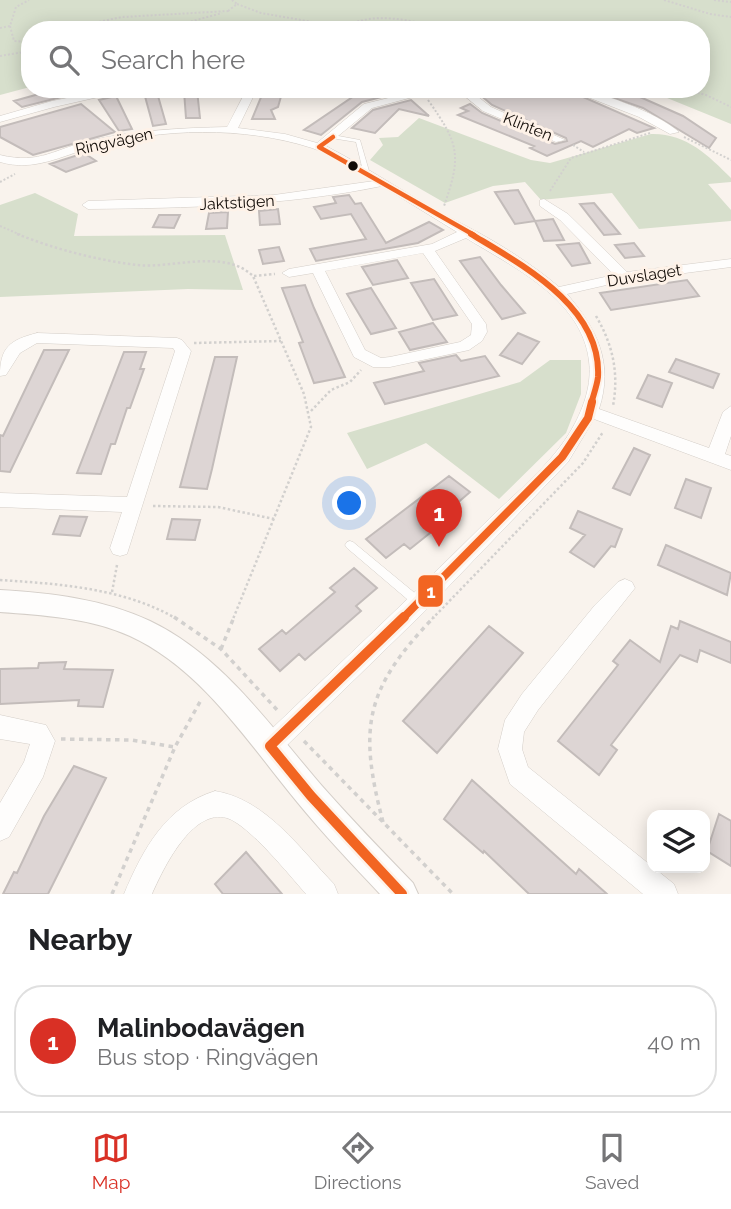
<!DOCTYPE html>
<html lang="en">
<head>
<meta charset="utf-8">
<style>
  body { margin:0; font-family:Raleway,sans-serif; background:#f2f2f2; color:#202124 }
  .controls { position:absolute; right:21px; bottom:21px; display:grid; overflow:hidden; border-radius:14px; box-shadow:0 4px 18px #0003 }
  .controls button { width:63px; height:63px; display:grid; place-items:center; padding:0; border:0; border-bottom:2px solid #e0e0e0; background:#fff; color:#202124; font:35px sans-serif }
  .you { position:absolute; left:350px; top:504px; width:24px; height:24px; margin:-18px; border:5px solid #fff; border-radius:50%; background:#1a73e8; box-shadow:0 0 0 10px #1a73e833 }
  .badge { display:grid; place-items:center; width:46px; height:46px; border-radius:50%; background:#d93025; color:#fff; font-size:23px; font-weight:700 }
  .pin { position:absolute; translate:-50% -58px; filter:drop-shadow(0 2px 4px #0008) }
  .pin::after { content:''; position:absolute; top:37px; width:24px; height:21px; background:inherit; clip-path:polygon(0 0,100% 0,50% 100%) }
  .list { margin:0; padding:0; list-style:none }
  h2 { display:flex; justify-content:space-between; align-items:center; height:91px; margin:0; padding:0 28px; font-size:30px }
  h2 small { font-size:23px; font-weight:400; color:#757577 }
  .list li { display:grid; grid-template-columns:46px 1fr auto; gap:21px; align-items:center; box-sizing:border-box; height:112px; margin:0 14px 14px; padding:0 14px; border:2px solid #e0e0e0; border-radius:28px }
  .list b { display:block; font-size:26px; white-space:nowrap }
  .list p { margin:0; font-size:23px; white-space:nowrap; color:#757577 }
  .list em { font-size:23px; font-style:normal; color:#757577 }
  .icon { flex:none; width:38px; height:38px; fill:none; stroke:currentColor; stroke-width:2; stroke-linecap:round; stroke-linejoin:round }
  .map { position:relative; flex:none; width:731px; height:894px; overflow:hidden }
  .search { position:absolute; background:#fff; box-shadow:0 4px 18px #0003; left:21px; right:21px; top:21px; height:77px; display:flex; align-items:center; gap:18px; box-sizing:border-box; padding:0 24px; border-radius:28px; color:#757577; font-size:26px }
  .sheet { height:217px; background:#fff }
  nav { display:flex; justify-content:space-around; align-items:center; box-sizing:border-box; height:98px; border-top:2px solid #e0e0e0; background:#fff; font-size:19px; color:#757577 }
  nav a { display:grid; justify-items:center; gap:4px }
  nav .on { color:#d93025 }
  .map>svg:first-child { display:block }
  .green { fill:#d7dfcc }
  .building { fill:#ddd5d4; stroke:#c3bcba; stroke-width:2 }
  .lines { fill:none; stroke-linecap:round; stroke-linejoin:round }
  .service-casing { stroke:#d4cec8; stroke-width:1 }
  .minor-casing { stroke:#d4cec8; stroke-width:1 }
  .tertiary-casing { stroke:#d4cec8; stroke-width:2 }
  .path-far2 { stroke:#d2d0ce; stroke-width:2; stroke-dasharray:2 2; stroke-linecap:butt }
  .path-far1 { stroke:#d2d0ce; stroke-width:2.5; stroke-dasharray:2.5 2.5; stroke-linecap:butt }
  .path { stroke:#d2d0ce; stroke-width:3.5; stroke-dasharray:4.5 4.5; stroke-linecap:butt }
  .service { fill:#fefdfc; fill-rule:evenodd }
  .minor { fill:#fefdfc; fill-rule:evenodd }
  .tertiary { fill:#fefdfc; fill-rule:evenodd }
  .bus-1-far3-casing { stroke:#fef2e8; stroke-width:8 }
  .bus-1-far2-casing { stroke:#fef2e8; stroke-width:10 }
  .bus-1-far1-casing { stroke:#fef2e8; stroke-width:13 }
  .bus-1-casing { stroke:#fef2e8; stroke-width:15 }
  .bus-1-far3 { stroke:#f26522; stroke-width:4.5 }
  .bus-1-far2 { stroke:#f26522; stroke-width:6 }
  .bus-1-far1 { stroke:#f26522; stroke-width:8 }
  .bus-1 { stroke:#f26522; stroke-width:10 }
  .bus-dot { fill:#120c07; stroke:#fef2e8; stroke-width:2.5 }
  .labels { text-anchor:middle; stroke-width:6; stroke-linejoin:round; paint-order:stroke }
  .far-street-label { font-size:16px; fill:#120c07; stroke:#fef2e8 }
  .line-badge { stroke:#fef2e8; stroke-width:2.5 }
  .badge-label { font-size:19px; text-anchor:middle; font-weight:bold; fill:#fff }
</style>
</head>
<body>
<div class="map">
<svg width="731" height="894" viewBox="0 0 731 894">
  <rect width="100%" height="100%" fill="#f9f3ed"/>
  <path class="green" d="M0 0H731V124L645 89H701V30H30V87L0 95Z
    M419 118 531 160 550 163 651 134C686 133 708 155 731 178V182L708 184 731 210V221L639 229 612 193 541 200 525 182 493 186 445 203 370 160 383 145 379 138 398 137Z
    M35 193 78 214 74 236 225 235 243 290 188 289 0 297V205Z
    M550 360H581V394L566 433 499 499 426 443 367 469 347 433 520 382Z"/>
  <path class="building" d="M57 89H64L70 95 22 107 14 101Z
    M143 89H156L166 124 153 126Z
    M373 89H398L401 92 362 102 321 135 304 130 360 92Z
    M507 89H565L654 128 637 133 629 129 593 147 581 141 547 156 530 148 534 146 458 115 468 111 461 108 470 104 482 113 555 144 567 141 566 138 492 105 484 98Z
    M588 89H622L683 116 716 138 709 148 643 108Z
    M197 90 200 118H186L184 91Z
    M264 90 266 95 268 92 282 93 278 107 271 110 275 119H252Z
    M116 96 132 129 119 131 99 100Z
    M411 100 429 116 399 109 375 133 352 128 373 110Z
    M81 104 115 132 33 155 0 137V127Z
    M84 153 96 161 66 172 50 164Z
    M518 190 535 221 553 219 564 240 544 241 535 221 515 224 495 192Z
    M349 195 355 204 361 203 386 243 429 222 443 230 418 243 316 261 310 249 366 239 351 214 321 219 314 207 336 203 333 197Z
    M594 203 620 234 604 235 580 204Z
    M278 209 280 224 260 225 259 211Z
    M228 212 227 228 206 229 209 213Z
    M159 215H180L174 228 153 227Z
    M579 243 590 263 572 266 557 245Z
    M634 243 644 256 625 258 615 245Z
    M279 247 284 261 263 264 259 250Z
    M480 257 501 285 525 313 502 319 460 261Z
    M397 260 408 278 373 285 362 267Z
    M434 279 457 315 433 320 411 283Z
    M687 280 699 296 611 310 600 293Z
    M305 285 314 308 345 377 314 383 299 343 303 342 282 288Z
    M371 288 396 328 371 334 347 294Z
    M433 323 447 342 410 350 399 332Z
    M518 333 539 342 522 364 500 355Z
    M44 350H69L10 472 0 471V435L3 436Z
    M124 352H146L140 369H144L130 408H127L115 444H111L101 474 77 473Z
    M456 355 461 361 485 356 499 376 385 404 374 383 424 371 419 363Z
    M215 357H237L212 469 207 489 180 487Z
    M676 359 719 374 713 388 669 372Z
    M648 375 672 383 662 407 637 398Z
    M634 448 650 455 630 495 613 488Z
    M449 476 470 492 455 505 460 509 410 549 404 544 386 558 366 539Z
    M686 479 711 488 701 518 675 508Z
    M578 511 622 529 615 547 611 546 594 567 570 552 585 535 570 528Z
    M60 516 87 517 80 536 53 534Z
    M172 519 200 520 195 540 167 539Z
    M666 545 731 573 727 595 658 565Z
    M354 568 377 588 356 606 361 611 305 660 299 654 280 671 259 649 282 630 286 634 335 592 330 588Z
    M680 621 731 642V663L700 650 697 662 680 655 611 745 617 750 599 775 558 741 618 665 613 661 630 640 660 662 671 626 678 629Z
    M489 626 523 653 437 753 403 721Z
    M66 662 64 669 113 670 103 707 78 706 79 700 0 704V669L38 668 39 663Z
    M74 766 106 778 48 894H3L14 872 17 873 44 816Z
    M472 780 576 874 579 869 607 894H529L484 851 483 853 444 819Z
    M719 814 731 821V866L707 851Z
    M246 852 282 894H223L215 884Z"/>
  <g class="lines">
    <g class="service-casing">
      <path id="service" d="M333 135 360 140 369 171 368 172 363 171 356 142 331 138 330 137Z
        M350 541 353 542 422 599 423 602 422 605 418 607 414 605 347 548 345 545 347 542Z"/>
    </g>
    <g class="minor-casing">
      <path id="minor" d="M112 89H134L54 107 0 122V116L52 101Z
        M247 89H257L238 128 285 134 317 143 364 104 425 89H443L372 108 326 146C374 171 418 202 466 226 497 242 532 264 559 287L614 275 560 220 540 206V200L544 199 568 214 627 272 731 259V267L624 281 567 294C597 329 614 363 599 409L709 448 723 412 731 406V436L725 454 731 456V470L594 419 568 462 426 610 278 754 270 758 262 754 258 746 262 738C336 667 411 597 484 524 514 494 552 465 573 427 584 407 592 384 589 361 582 299 513 267 466 238L435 251 486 324 487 332 482 341 469 350 390 367H373L354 357 313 273 289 277 282 273 289 269 432 244 457 232 382 186C285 206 187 208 88 209L82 205 88 201 274 195 374 181C355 169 333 155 312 148 244 126 161 128 93 147 61 156 34 172 0 162V155C41 165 55 148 93 140 138 130 182 128 227 127ZM423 253 472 324 471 335 460 342 390 357 381 358 365 350 325 271Z
        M456 89H468L491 107 565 140 556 142 483 111Z
        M567 89C596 89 658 113 679 132L670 134 639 117Z
        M37 333 177 338 182 340 191 351 127 554 120 556 113 554 110 548 122 512 0 507V493L127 497 175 351 173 348 37 343 20 353 6 375 0 376C0 347 10 340 37 333Z
        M625 579 632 582 635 588 538 710 524 732 522 749 528 767 674 884 678 894H643L510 784 498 749 505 720 522 694 595 605 618 582Z
        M0 715 46 725 55 741 43 777 9 837 0 841V803L24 762 30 744 0 739Z
        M215 791C266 799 300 849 334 884L338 894H306C290 876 249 825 227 818 192 808 163 869 152 894H124C143 849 166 806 215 791Z"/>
    </g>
    <g class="tertiary-casing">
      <path id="tertiary" d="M0 590C51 593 104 599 150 621 223 656 271 727 322 786 351 819 382 851 413 883L418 894H380C352 864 324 835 298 803 249 744 202 669 130 636 90 618 43 615 0 612Z"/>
    </g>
    <path class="path-far2" d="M664 0 710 14 731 17
      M714 0 731 2
      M237 4 261 13 324 24 332 30
      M228 11 237 4 232 0
      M10 26 14 41 30 42
      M0 28 10 26 16 7 29 0
      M60 30 122 17 229 11
      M160 30 222 13
      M339 30C373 8 414 22 451 30
      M0 56 30 51
      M682 89 706 95 731 107
      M428 100C459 144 462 155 444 206
      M684 137 731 160
      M573 145 584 152
      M0 182 15 174
      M550 191 571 158 650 133
      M0 226 21 235"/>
    <path class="path-far1" d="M17 234C55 249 96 260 137 265 174 269 223 248 253 276L304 394 311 427 233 619
      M254 276 275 274
      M596 316C613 345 619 373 613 406
      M194 343 281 341
      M311 411 331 390 350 382 361 370
      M153 506 218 507 274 519
      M0 580C60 584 124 588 177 619
      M112 592 117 565
      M432 619 583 463 603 432"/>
    <path class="path" d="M174 617 221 649 279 712
      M221 649 234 617
      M61 739 131 740 175 747
      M304 741 453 894
      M383 822C358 727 365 689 434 617
      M112 894 175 747 201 700"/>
    <use href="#service" class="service"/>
    <use href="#minor" class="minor"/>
    <use href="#tertiary" class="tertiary"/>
    <g class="bus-1-far3-casing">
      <path id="bus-1-far3" d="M333 137 319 147 474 235"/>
    </g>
    <g class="bus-1-far2-casing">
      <path id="bus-1-far2" d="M471 234C522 265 602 307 598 377 597 386 593 396 591 404"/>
    </g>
    <g class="bus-1-far1-casing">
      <path id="bus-1-far1" d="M402 619 562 457 588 418 592 402"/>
    </g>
    <g class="bus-1-casing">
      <path id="bus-1" d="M270 746 404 617
        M270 746 311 796 402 894"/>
    </g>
    <use href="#bus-1-far3" class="bus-1-far3"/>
    <use href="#bus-1-far2" class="bus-1-far2"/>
    <use href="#bus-1-far1" class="bus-1-far1"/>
    <use href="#bus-1" class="bus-1"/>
  </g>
  <circle class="bus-dot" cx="353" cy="166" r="6"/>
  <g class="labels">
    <g class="far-street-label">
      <text transform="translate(528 126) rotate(22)" y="6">Klinten</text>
      <text transform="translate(114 141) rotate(-12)" y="6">Ringvägen</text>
      <text transform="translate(237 202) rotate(-3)" y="6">Jaktstigen</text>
      <text transform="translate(644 275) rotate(-9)" y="6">Duvslaget</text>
    </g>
  </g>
  <rect class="line-badge" x="417" y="574" width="27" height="34" rx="7" fill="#f26522"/>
  <g class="badge-label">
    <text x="431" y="598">1</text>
  </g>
</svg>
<div class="controls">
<button><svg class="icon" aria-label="layers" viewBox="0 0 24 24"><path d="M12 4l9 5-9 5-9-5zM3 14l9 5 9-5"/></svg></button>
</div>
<div class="you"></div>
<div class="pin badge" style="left:439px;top:547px">1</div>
<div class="search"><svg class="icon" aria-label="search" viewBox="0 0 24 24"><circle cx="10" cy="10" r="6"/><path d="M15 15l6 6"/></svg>Search here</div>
</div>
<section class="sheet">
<h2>Nearby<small></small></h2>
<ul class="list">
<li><span class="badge">1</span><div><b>Malinbodavägen</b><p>Bus stop · Ringvägen</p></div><em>40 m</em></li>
</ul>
</section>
<nav>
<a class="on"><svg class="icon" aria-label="map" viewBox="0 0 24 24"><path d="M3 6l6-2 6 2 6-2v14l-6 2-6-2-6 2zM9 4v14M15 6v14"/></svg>Map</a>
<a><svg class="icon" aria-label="directions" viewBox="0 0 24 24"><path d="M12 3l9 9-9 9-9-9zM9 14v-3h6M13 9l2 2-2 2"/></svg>Directions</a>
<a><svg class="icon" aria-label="saved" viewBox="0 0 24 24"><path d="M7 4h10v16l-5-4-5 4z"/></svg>Saved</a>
</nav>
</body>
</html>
